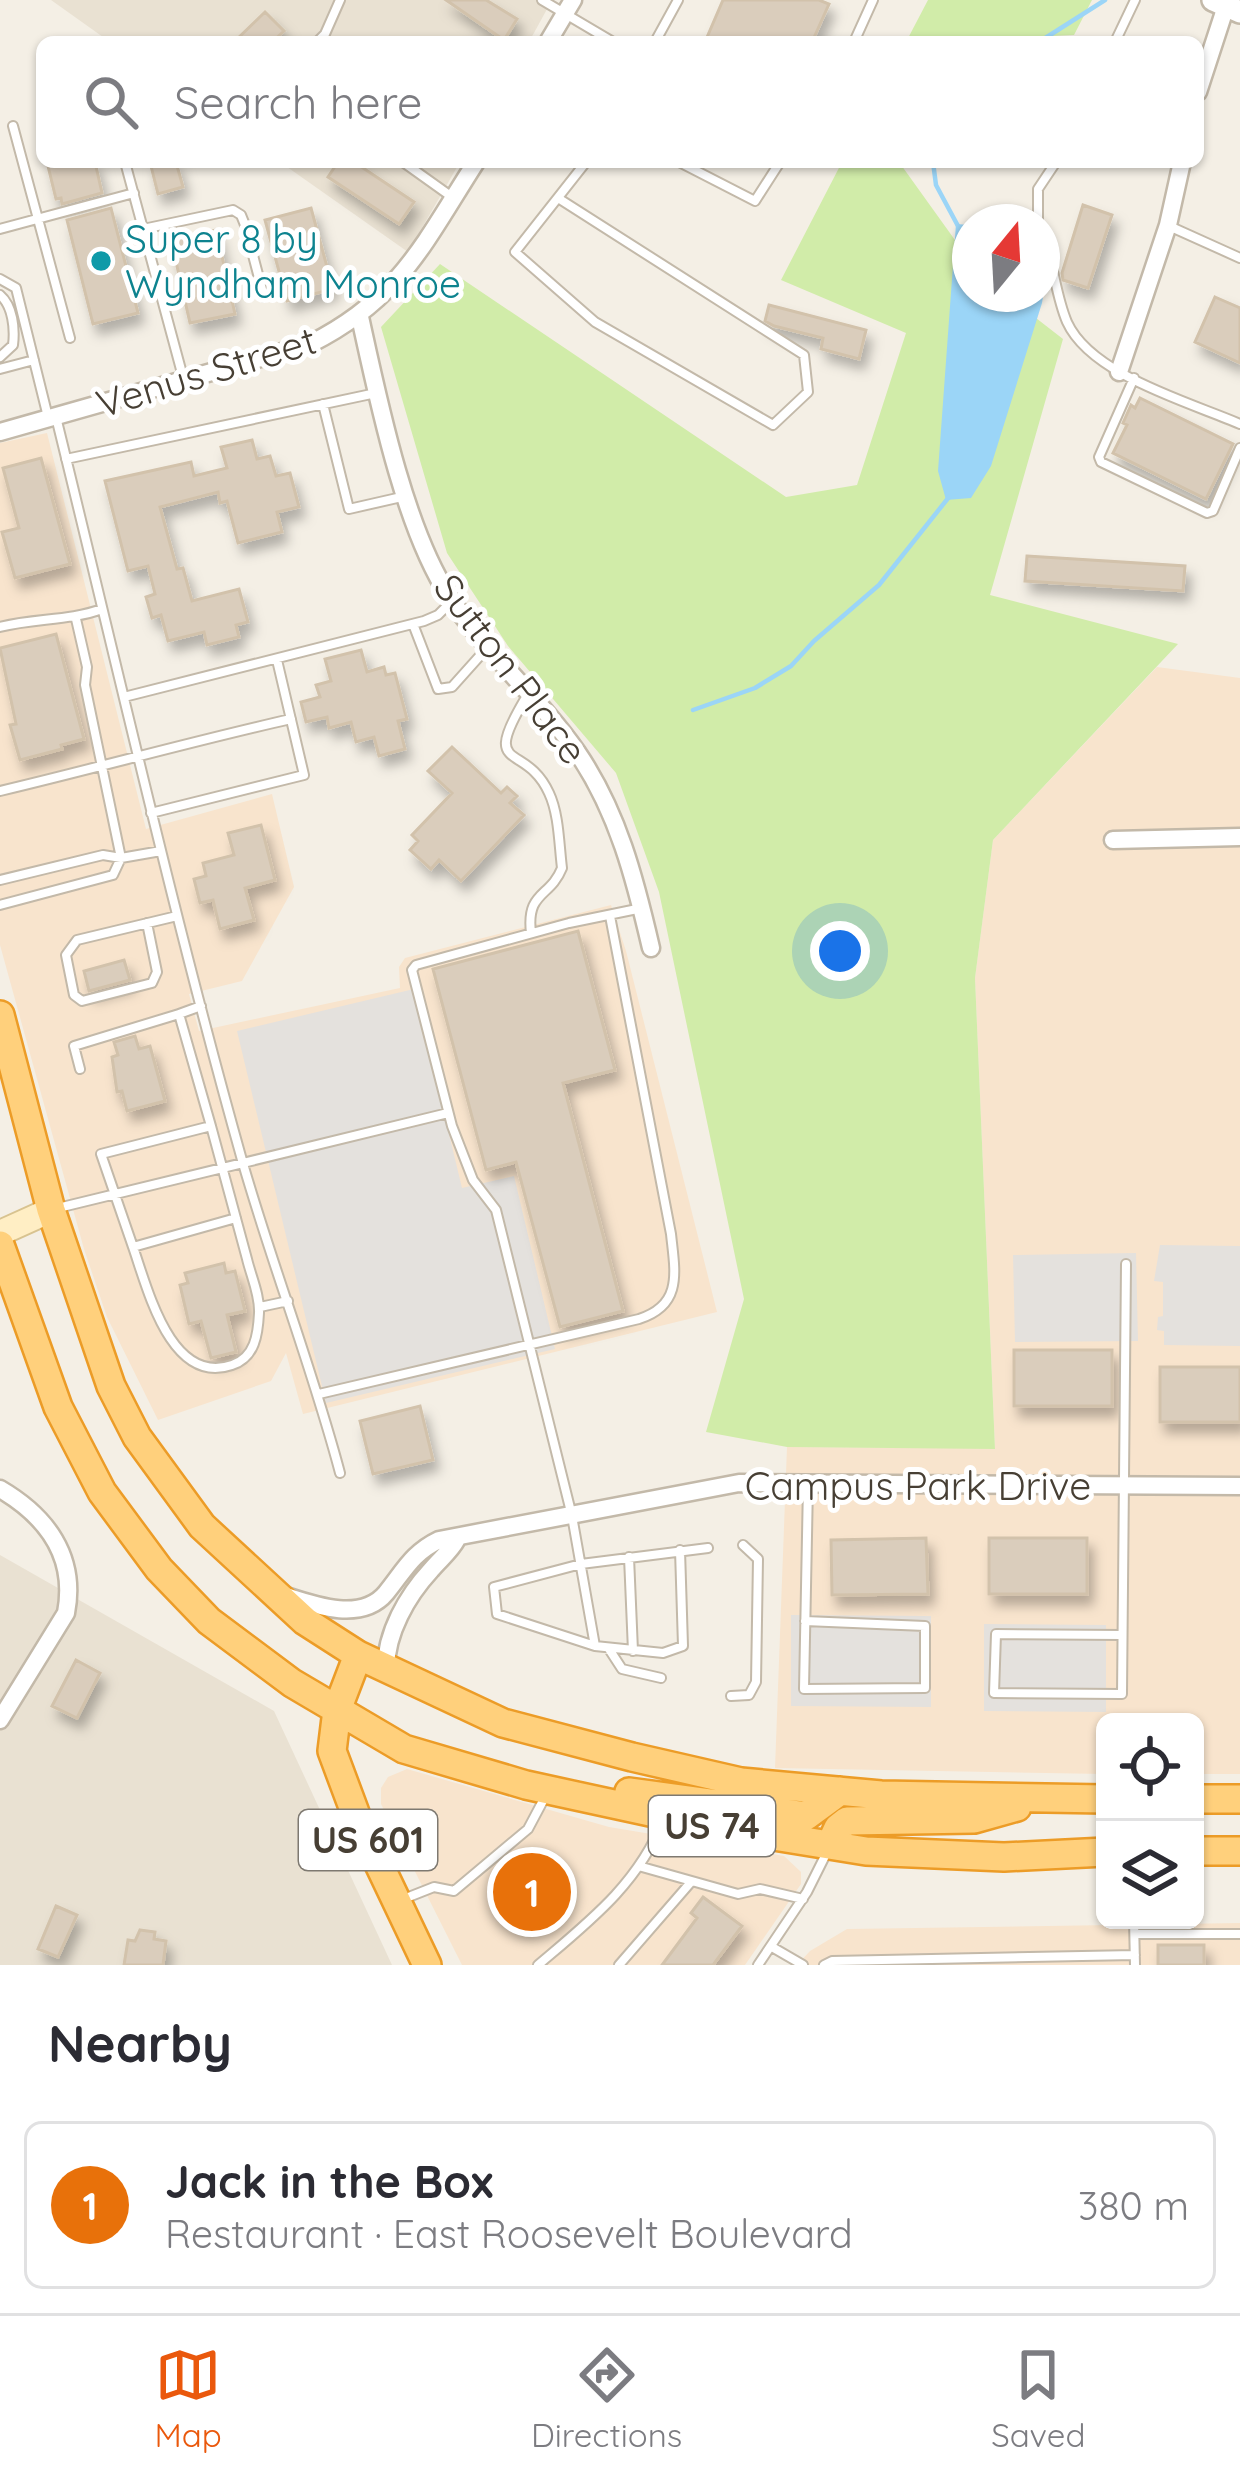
<!DOCTYPE html>
<html lang="en">
<head>
<meta charset="utf-8">
<style>
  body { margin:0; font-family:Quicksand,sans-serif; background:#f7f7f7; color:#2b2b33 }
  .controls { position:absolute; right:36px; bottom:36px; display:grid; overflow:hidden; border-radius:18px; box-shadow:0 3px 9px #0004 }
  .controls button { width:108px; height:108px; display:grid; place-items:center; padding:0; border:0; border-bottom:3px solid #e1e1e2; background:#fff; color:#2b2b33; font:60px sans-serif }
  .compass { position:absolute; left:952px; top:204px; width:108px; height:108px; border-radius:50%; background:#fff; box-shadow:0 3px 9px #0004; rotate:18deg }
  .you { position:absolute; left:840px; top:951px; width:42px; height:42px; margin:-30px; border:9px solid #fff; border-radius:50%; background:#1a73e8; box-shadow:0 0 0 18px #1a73e833 }
  .badge { display:grid; place-items:center; width:78px; height:78px; border-radius:50%; background:#ea580c; color:#fff; font-size:39px; font-weight:700 }
  .pin { position:absolute; translate:-50% -50%; border:6px solid #fff; box-shadow:0 3px 12px #0006 }
  .list { margin:0; padding:0; list-style:none }
  h2 { display:flex; justify-content:space-between; align-items:center; height:156px; margin:0; padding:0 48px; font-size:51px }
  h2 small { font-size:39px; font-weight:400; color:#7c7c81 }
  .list li { display:grid; grid-template-columns:78px 1fr auto; gap:36px; align-items:center; box-sizing:border-box; height:168px; margin:0 24px 24px; padding:0 24px; border:3px solid #e1e1e2; border-radius:18px }
  .list b { display:block; font-size:45px; white-space:nowrap }
  .list p { margin:0; font-size:39px; white-space:nowrap; color:#7c7c81 }
  .list em { font-size:39px; font-style:normal; color:#7c7c81 }
  .icon { flex:none; width:66px; height:66px; fill:none; stroke:currentColor; stroke-width:2; stroke-linecap:round; stroke-linejoin:round }
  .map { position:relative; flex:none; width:1240px; height:1965px; overflow:hidden }
  .search { position:absolute; background:#fff; box-shadow:0 3px 9px #0004; left:36px; right:36px; top:36px; height:132px; display:flex; align-items:center; gap:30px; box-sizing:border-box; padding:0 42px; border-radius:18px; color:#7c7c81; font-size:45px }
  .sheet { height:348px; background:#fff }
  nav { display:flex; justify-content:space-around; align-items:center; box-sizing:border-box; height:168px; border-top:3px solid #e1e1e2; background:#fff; font-size:33px; color:#7c7c81 }
  nav a { display:grid; justify-items:center; gap:6px }
  nav .on { color:#ea580c }
  .map>svg:first-child { display:block }
  .residential { fill:#e9e1d2 }
  .commercial { fill:#f8e4cd }
  .green { fill:#d1eca9 }
  .parking { fill:#e4e1dd }
  .water { fill:#9bd5f7 }
  .lines { fill:none; stroke-linecap:round; stroke-linejoin:round }
  .stream { stroke:#9bd5f7; stroke-width:4.5 }
  .building { fill:#dacdbc; stroke:#d2c2ab; stroke-width:3; filter:url(#shadow) }
  .service-casing { stroke:#c3b9a9; stroke-width:12 }
  .minor-casing { stroke:#c3b9a9; stroke-width:21 }
  .tertiary-casing { stroke:#c3b9a9; stroke-width:26 }
  .secondary-casing { stroke:#d8c390; stroke-width:28 }
  .trunk-casing { stroke:#ec9c27; stroke-width:32 }
  .service { stroke:#fff; stroke-width:8 }
  .minor { stroke:#fff; stroke-width:16 }
  .tertiary { stroke:#fff; stroke-width:21 }
  .secondary { stroke:#ffeec4; stroke-width:24 }
  .trunk { stroke:#ffd07c; stroke-width:27 }
  .culture-dot { fill:#0f9aa8; stroke:#fff; stroke-width:4.5 }
  .labels { text-anchor:middle; stroke-width:10; stroke-linejoin:round; paint-order:stroke }
  .shield { fill:#fff; stroke:#7e7971; stroke-width:3 }
  .shield-label { font-size:36px; font-weight:bold; fill:#473f34 }
  .culture-label { font-size:39px; fill:#0d838f; stroke:#fff; text-anchor:start }
  .street-label { font-size:39px; fill:#473f34; stroke:#fff }
</style>
</head>
<body>
<div class="map">
<svg width="1240" height="1965" viewBox="0 0 1240 1965">
  <defs>
    <filter id="shadow"><feDropShadow dx="5.5" dy="10" stdDeviation="6" flood-color="#0004"/></filter>
  </defs>
  <rect width="100%" height="100%" fill="#f4efe5"/>
  <path class="residential" d="M51 0H552L529 42H110Z
    M280 162H460L408 252Z
    M0 1555 274 1711 392 1965H0Z"/>
  <path class="commercial" d="M47 433 146 829 272 794 294 887 242 981 189 994 199 1031 400 988 399 967 405 958 611 905 626 951 717 1312 303 1414 286 1353 271 1381 158 1420 107 1317 84 1249 0 945V443Z
    M1157 667 1240 678V1774H1195V1722H1105V1774L775 1768 787 1447 995 1448 975 978 993 840Z
    M407 1769 609 1827 784 1856 801 1872V1884L745 1965H462L381 1804V1788L388 1777Z
    M1240 1923V1965H797L810 1951 847 1929Z"/>
  <path class="green" d="M928 0H1092L1074 35 906 42Z
    M842 162H899L970 261V294H1005L1063 339 990 595 1178 644 993 840 975 978 995 1449 787 1447 706 1432 744 1299 659 892 616 773 508 646 447 553 381 327 440 264 786 497 857 485 906 333 781 280Z"/>
  <path class="parking" d="M414 989 462 1188 514 1176 555 1349 326 1403 237 1031Z
    M1160 1245 1240 1246V1346L1164 1345V1331L1157 1330 1158 1317 1163 1316V1282L1154 1281Z
    M1136 1253 1138 1341 1015 1342 1013 1255Z
    M791 1615 931 1616V1707L791 1706Z
    M984 1624 1106 1625V1712L984 1711Z"/>
  <path class="water" d="M956 224 970 225V294H1042V240L1048 265 1042 303 991 466 971 498 946 500 938 471Z"/>
  <g class="lines">
    <path class="stream" d="M1039 42 1105 0
      M933 162 936 185 958 226
      M693 710 755 688 791 666 814 641 879 585 949 497"/>
  </g>
  <path class="building" d="M446 0H486L517 19 504 40Z
    M723 0H819L829 4 812 42H705Z
    M265 12 284 31 272 42H234Z
    M47 162H95L102 193 62 204 61 198 56 199Z
    M150 162H176L183 187 158 194Z
    M338 162H354L414 202 399 224 328 177Z
    M1083 205 1112 215 1088 288 1063 280 1062 273Z
    M111 208 138 313 93 324 67 220Z
    M311 208 333 289 287 301 265 220Z
    M216 230 235 314 190 323 171 240Z
    M1215 297 1240 308V363L1195 342Z
    M769 305 866 330 859 359 821 349 823 338 774 326 765 321Z
    M1140 398 1233 444 1206 499 1113 453 1127 425 1123 423 1131 405 1135 408Z
    M252 440 257 459 270 456 276 476 290 473 299 507 277 512 282 532 238 543 227 501 220 503 218 492 160 507 177 569 183 568 192 601 239 589 248 622 236 625 239 637 207 645 204 632 168 641 161 615 152 618 146 597 155 594 148 566 128 571 105 481 191 462 194 476 227 468 221 447Z
    M41 458 70 564 15 578 2 532 19 528 3 468Z
    M1027 556 1185 566 1183 591 1025 581Z
    M56 634 84 739 61 745 62 749 20 760 10 725 16 724 0 648Z
    M361 650 367 672 384 667 386 675 395 673 407 719 398 721 405 749 379 756 374 737 356 742 351 722 329 728 327 717 306 722 301 702 320 697 316 685 331 681 325 659Z
    M452 747 501 793 507 787 517 796 510 803 524 815 461 881 439 860 431 869 410 850 418 841 412 835 452 793 428 771Z
    M261 825 275 880 245 888 254 920 220 929 213 900 200 903 194 879 206 876 203 863 234 855 228 833Z
    M578 931 615 1070 563 1083 623 1311 560 1327 516 1162 486 1170 433 969Z
    M124 960 130 980 89 991 84 971Z
    M135 1036 139 1049 150 1046 165 1101 127 1111 122 1091 117 1092 112 1057 118 1055 114 1042Z
    M224 1263 226 1273 235 1271 245 1311 227 1315 236 1352 211 1358 201 1321 189 1324 180 1285 188 1283 185 1273Z
    M1014 1350H1112V1406H1014Z
    M1160 1367H1240V1422H1160Z
    M420 1406 433 1460 373 1474 360 1421Z
    M926 1538 928 1594 832 1595 831 1540Z
    M989 1538H1087V1594H989Z
    M76 1660 100 1673 77 1718 52 1706Z
    M543 1864 562 1886 520 1921 501 1898Z
    M703 1897 742 1926 713 1965H662L697 1918 691 1913Z
    M56 1906 77 1915 58 1957 38 1949Z
    M140 1930 155 1932 154 1939 166 1941 163 1965H124L128 1940 135 1941Z
    M1158 1945H1204V1965H1158Z"/>
  <g class="lines">
    <g class="service-casing">
      <path id="service" d="M542 0 613 42
        M317 42 325 34 340 0
        M655 42 678 0
        M854 42 873 0
        M1115 42 1135 0
        M13 126 70 338
        M125 162 183 377
        M403 162 452 197
        M679 162 755 201 780 162
        M558 198 804 355 808 392 773 425 595 322 515 252 586 162
        M1038 222V189L1056 162
        M1169 226 1240 258
        M0 229 134 193
        M143 229 233 210 241 215 245 225 264 297
        M1042 233C1054 262 1055 294 1067 322 1091 375 1189 402 1240 424
        M0 279 16 288 48 417
        M0 295C13 306 15 329 13 345L0 357
        M0 369 34 360
        M1134 378 1099 457 1101 462 1207 513 1213 511 1240 448
        M323 404 349 509 406 496
        M56 417C117 665 173 914 242 1160 272 1265 312 1367 340 1473
        M66 459 376 393
        M413 624 438 689 452 687 486 649
        M0 627C35 618 69 621 102 609
        M528 694C478 776 525 740 549 793 559 814 559 844 562 868 550 898 526 891 531 933
        M124 697 424 621 438 615 452 601
        M0 791C97 768 193 741 291 719
        M151 813 304 775 277 660
        M0 880 103 855 121 858 161 851
        M0 905 113 875 121 858 85 685 87 667 76 619
        M642 908 569 923 416 965 412 970 452 1126 473 1180 496 1210 572 1516 595 1646 497 1614 494 1587 581 1564 708 1548
        M147 923 157 972 152 983 82 1001 74 995 66 955 77 940 177 916
        M201 1006 179 1014 211 1126 101 1154 133 1247 236 1218
        M80 1069 74 1046 179 1014
        M58 1208 448 1113
        M133 1247C148 1290 171 1386 232 1365 255 1358 258 1334 259 1313 260 1295 251 1276 247 1259 235 1215 223 1170 211 1126
        M260 1307 288 1301
        M319 1394 639 1319C683 1305 675 1272 671 1234L610 916
        M629 1557 633 1651
        M805 1621 925 1626V1688L804 1689 808 1485
        M1122 1635 996 1634 994 1693 1122 1694 1126 1264
        M595 1646 663 1653 683 1646 680 1550
        M609 1649 622 1669 661 1678
        M731 1696 749 1695 756 1682 758 1559 743 1545
        M642 1867 738 1894 760 1889 803 1899
        M401 1900 434 1887 454 1891 528 1829 545 1797
        M1134 1920 1135 1965
        M1135 1934H1240
        M772 1947 803 1965
        M538 1965C590 1921 638 1884 664 1819
        M619 1965 691 1882
        M758 1965 807 1892 827 1852
        M824 1965 832 1961 1135 1955"/>
    </g>
    <g class="minor-casing">
      <path id="minor" d="M548 42 573 0
        M1198 92 1226 6
        M360 317C378 399 404 527 449 596 485 653 539 697 577 752 618 812 635 879 651 948
        M1119 372 1168 225 1182 162
        M0 432 310 344C400 299 424 243 476 162
        M1113 840 1240 837
        M0 1489C46 1516 77 1556 66 1613L0 1720
        M286 1596C316 1606 362 1622 386 1593 404 1571 412 1553 439 1540L739 1483 1240 1486
        M386 1668C386 1633 407 1596 431 1570 440 1559 450 1552 457 1539"/>
    </g>
    <g class="tertiary-casing">
      <path id="tertiary" d="M1213 0 1240 12"/>
    </g>
    <g class="secondary-casing">
      <path id="secondary" d="M0 1233 51 1210"/>
    </g>
    <g class="trunk-casing">
      <path id="trunk" d="M0 1015 51 1210 111 1386 137 1437 202 1526 305 1621 358 1655 503 1723 632 1757 741 1782 881 1795 1105 1799
        M0 1245 58 1407 102 1492 159 1569 209 1621 292 1683 404 1749 526 1785 724 1828 866 1851 1004 1857 1105 1852
        M358 1655 337 1710 332 1751 357 1818 427 1965
        M629 1792 806 1816 840 1791
        M1195 1799H1240
        M830 1845 838 1828 847 1821 974 1819 1017 1807
        M1195 1851H1240"/>
    </g>
    <use href="#service" class="service"/>
    <use href="#minor" class="minor"/>
    <use href="#tertiary" class="tertiary"/>
    <use href="#secondary" class="secondary"/>
    <use href="#trunk" class="trunk"/>
  </g>
  <circle class="culture-dot" cx="101" cy="261" r="12"/>
  <g class="labels">
    <g class="shield">
      <rect x="649" y="1796" width="126" height="60" rx="9"/>
      <rect x="299" y="1810" width="138" height="60" rx="9"/>
    </g>
    <g class="shield-label">
      <text x="712" y="1839">US 74</text>
      <text x="368" y="1853">US 601</text>
    </g>
    <g class="culture-label">
      <text x="125" y="253">Super 8 by<tspan x="125" dy="45">Wyndham Monroe</tspan></text>
    </g>
    <g class="street-label">
      <text transform="translate(206 372) rotate(-17)" y="14">Venus Street</text>
      <text transform="translate(511 669) rotate(53)" y="14">Sutton Place</text>
      <text x="918" y="1500">Campus Park Drive</text>
    </g>
  </g>
</svg>
<div class="controls">
<button><svg class="icon" aria-label="locate" viewBox="0 0 24 24"><circle cx="12" cy="12" r="6"/><path d="M12 2v4M12 18v4M2 12h4M18 12h4"/></svg></button>
<button><svg class="icon" aria-label="layers" viewBox="0 0 24 24"><path d="M12 4l9 5-9 5-9-5zM3 14l9 5 9-5"/></svg></button>
</div>
<svg class="compass" viewBox="-18 -18 36 36"><path d="M0-13l5 13h-10z" fill="#e53935"/><path d="M0 13l5-13h-10z" fill="#7c7c81"/></svg>
<div class="you"></div>
<div class="pin badge" style="left:532px;top:1892px;background:#e8710a">1</div>
<div class="search"><svg class="icon" aria-label="search" viewBox="0 0 24 24"><circle cx="10" cy="10" r="6"/><path d="M15 15l6 6"/></svg>Search here</div>
</div>
<section class="sheet">
<h2>Nearby<small></small></h2>
<ul class="list">
<li><span class="badge" style="background:#e8710a">1</span><div><b>Jack in the Box</b><p>Restaurant · East Roosevelt Boulevard</p></div><em>380 m</em></li>
</ul>
</section>
<nav>
<a class="on"><svg class="icon" aria-label="map" viewBox="0 0 24 24"><path d="M3 6l6-2 6 2 6-2v14l-6 2-6-2-6 2zM9 4v14M15 6v14"/></svg>Map</a>
<a><svg class="icon" aria-label="directions" viewBox="0 0 24 24"><path d="M12 3l9 9-9 9-9-9zM9 14v-3h6M13 9l2 2-2 2"/></svg>Directions</a>
<a><svg class="icon" aria-label="saved" viewBox="0 0 24 24"><path d="M7 4h10v16l-5-4-5 4z"/></svg>Saved</a>
</nav>
</body>
</html>
